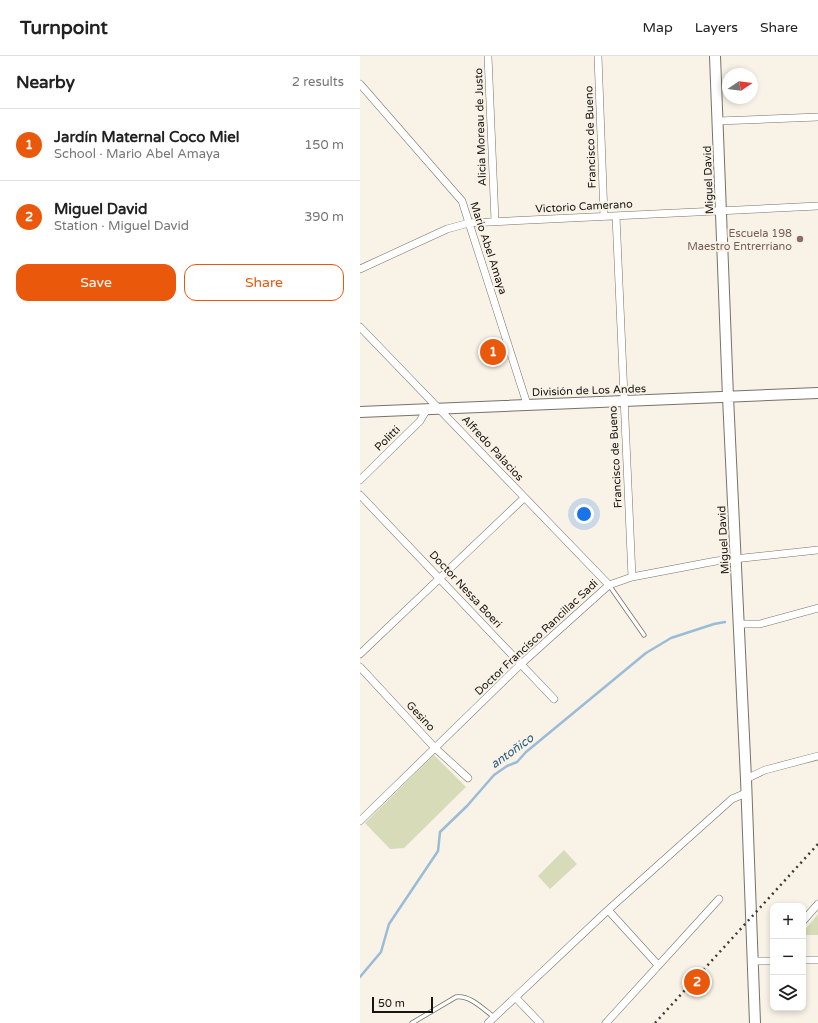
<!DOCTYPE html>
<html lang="en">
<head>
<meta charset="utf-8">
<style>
  body { margin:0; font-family:"Varela Round",sans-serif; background:#f6f6f6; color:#222 }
  .controls { position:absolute; right:12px; bottom:12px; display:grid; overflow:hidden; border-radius:8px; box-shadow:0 2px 6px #0003 }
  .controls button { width:36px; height:36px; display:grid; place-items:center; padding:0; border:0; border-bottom:1px solid #e0e0e0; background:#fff; color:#222; font:20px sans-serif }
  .compass { position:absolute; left:362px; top:12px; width:36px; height:36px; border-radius:50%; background:#fff; box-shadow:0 2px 6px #0003; rotate:77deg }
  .scale { position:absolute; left:12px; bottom:10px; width:61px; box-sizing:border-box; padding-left:4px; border:2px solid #171511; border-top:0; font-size:11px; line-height:14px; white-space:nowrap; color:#171511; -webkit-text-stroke:3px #f8f2e7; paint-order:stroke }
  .you { position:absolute; left:224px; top:458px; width:14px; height:14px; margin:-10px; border:3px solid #fff; border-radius:50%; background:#1a73e8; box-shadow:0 0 0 6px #1a73e833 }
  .badge { display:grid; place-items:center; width:26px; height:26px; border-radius:50%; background:#ea580c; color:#fff; font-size:13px; font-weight:700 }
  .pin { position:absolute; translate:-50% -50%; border:2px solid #fff; box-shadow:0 1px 4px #0006 }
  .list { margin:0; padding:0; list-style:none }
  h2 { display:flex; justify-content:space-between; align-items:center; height:52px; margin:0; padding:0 16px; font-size:17px }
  h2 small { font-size:13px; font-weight:400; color:#767676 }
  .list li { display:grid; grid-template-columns:26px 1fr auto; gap:12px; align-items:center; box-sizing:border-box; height:72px; padding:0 16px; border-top:1px solid #e0e0e0 }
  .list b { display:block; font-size:15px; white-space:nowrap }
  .list p { margin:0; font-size:13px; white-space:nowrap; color:#767676 }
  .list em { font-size:13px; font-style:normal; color:#767676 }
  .actions { display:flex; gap:8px; padding:12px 16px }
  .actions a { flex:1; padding:9px 0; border:1px solid #ea580c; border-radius:12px; text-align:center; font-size:14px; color:#ea580c }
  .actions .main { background:#ea580c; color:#fff }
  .icon { flex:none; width:22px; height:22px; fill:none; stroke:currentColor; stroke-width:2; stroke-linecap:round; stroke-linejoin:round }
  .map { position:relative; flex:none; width:458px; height:967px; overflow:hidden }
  header { display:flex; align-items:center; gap:24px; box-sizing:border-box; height:56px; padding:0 20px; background:#fff; border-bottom:1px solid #e0e0e0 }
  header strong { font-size:19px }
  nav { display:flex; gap:22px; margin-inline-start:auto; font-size:14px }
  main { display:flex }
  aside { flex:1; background:#fff }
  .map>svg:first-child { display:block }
  .green { fill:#d7dbb7 }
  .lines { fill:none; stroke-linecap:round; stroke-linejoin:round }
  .stream { stroke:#9abcd7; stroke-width:2.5 }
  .lane-casing { stroke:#787269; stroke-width:5 }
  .street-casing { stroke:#787269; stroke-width:8 }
  .secondary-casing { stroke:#787269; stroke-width:12 }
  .lane { stroke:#fff; stroke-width:3.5 }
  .street { stroke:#fff; stroke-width:7 }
  .secondary { stroke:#fff; stroke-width:10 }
  .rail { stroke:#3d3a35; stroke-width:2.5; stroke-dasharray:2 4; stroke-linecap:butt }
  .education-dot { fill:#8d6e63; stroke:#f8f2e7; stroke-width:1.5 }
  .labels { text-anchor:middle; stroke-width:4; stroke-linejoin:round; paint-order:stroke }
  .street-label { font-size:11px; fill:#171511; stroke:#f8f2e7 }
  .education-label { font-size:11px; fill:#785e54; stroke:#f8f2e7; text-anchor:end }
  .water-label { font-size:12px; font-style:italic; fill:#285c82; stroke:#f8f2e7 }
</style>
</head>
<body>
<header>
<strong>Turnpoint</strong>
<nav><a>Map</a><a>Layers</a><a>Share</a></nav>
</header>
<main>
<aside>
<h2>Nearby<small>2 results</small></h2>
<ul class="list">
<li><span class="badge">1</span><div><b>Jardín Maternal Coco Miel</b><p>School · Mario Abel Amaya</p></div><em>150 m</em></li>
<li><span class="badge">2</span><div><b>Miguel David</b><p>Station · Miguel David</p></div><em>390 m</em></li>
</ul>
<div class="actions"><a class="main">Save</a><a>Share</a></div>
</aside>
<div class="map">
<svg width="458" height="967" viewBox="0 0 458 967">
  <rect width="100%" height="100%" fill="#f8f2e7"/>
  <path class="green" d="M74 699 106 731 44 792 30 793 5 767Z
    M204 794 217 808 190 833 178 820Z
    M458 858V879H443V876Z"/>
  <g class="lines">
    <path class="stream" d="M0 921 21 896 29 868 78 795 80 776 107 750 134 719 147 710 157 706 166 696 286 597 311 582 354 568 365 566"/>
    <g class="lane-casing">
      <path id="lane" d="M249 529 284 579
        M52 967 96 941C110 939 123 953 134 961"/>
    </g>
    <g class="street-casing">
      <path id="street" d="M128 0 135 165
        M238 0 244 160
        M0 28 102 145 167 348
        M358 65 458 61
        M256 160 272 521
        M0 213 87 173 109 167 458 150
        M0 271 249 529
        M0 424 60 365 67 353
        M0 439 194 643
        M379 568H400L458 552
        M0 598 164 442
        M0 611 75 692 108 722
        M386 723 405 714 458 700
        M0 765 161 608 249 529 272 521 356 505 458 494
        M248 854 298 909
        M443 865 458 848
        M443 904H458
        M394 905H413
        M156 942 180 967
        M128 967 248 854 372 743 386 737
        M246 967 359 843"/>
    </g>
    <g class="secondary-casing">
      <path id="secondary" d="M355 0 368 341 386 723 395 967
        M0 356 458 337"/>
    </g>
    <use href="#lane" class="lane"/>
    <use href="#street" class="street"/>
    <use href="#secondary" class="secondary"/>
    <path class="rail" d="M295 967 458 788"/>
  </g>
  <circle class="education-dot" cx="440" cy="183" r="4"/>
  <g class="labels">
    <g class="street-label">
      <text transform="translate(120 71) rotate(-92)" y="4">Alicia Moreau de Justo</text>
      <text transform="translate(230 81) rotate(-92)" y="4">Francisco de Bueno</text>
      <text transform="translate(348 124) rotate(-92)" y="4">Miguel David</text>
      <text transform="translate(224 150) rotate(-3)" y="4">Victorio Camerano</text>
      <text transform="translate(129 192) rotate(72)" y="4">Mario Abel Amaya</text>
      <text transform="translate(229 334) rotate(-2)" y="4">División de Los Andes</text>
      <text transform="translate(27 382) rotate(-45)" y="4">Politti</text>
      <text transform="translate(133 392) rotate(47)" y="4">Alfredo Palacios</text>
      <text transform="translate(255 401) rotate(-93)" y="4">Francisco de Bueno</text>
      <text transform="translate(363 484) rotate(-93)" y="4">Miguel David</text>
      <text transform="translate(106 533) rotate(47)" y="4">Doctor Nessa Boeri</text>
      <text transform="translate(176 581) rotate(-43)" y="4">Doctor Francisco Rancillac Sadi</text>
      <text transform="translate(61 660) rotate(47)" y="4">Gesino</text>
    </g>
    <g class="education-label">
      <text x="432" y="181">Escuela 198<tspan x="432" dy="13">Maestro Entrerriano</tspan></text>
    </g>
    <g class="water-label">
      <text transform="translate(152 695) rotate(-36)" y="4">antoñico</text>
    </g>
  </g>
</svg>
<div class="controls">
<button>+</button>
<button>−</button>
<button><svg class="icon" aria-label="layers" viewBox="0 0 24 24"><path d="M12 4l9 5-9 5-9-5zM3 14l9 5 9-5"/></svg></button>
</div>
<svg class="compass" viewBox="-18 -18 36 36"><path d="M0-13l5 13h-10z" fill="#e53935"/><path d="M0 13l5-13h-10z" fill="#767676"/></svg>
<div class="scale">50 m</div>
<div class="you"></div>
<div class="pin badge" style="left:133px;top:296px">1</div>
<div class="pin badge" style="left:337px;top:926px">2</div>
</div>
</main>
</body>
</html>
